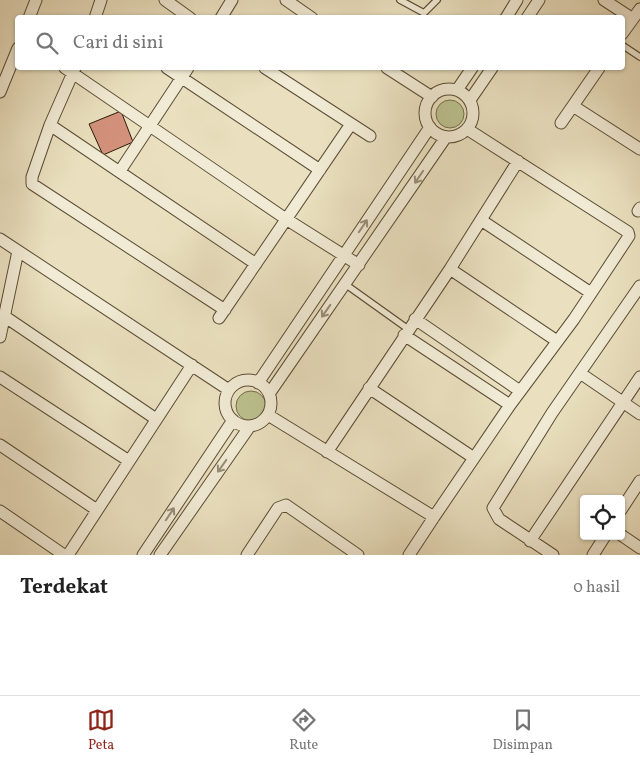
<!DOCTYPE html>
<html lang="id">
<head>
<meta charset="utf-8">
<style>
  body { margin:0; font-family:Vollkorn,serif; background:#f6f6f6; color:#222 }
  .controls { position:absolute; right:15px; bottom:15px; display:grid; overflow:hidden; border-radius:5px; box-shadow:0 1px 4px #0004 }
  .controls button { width:45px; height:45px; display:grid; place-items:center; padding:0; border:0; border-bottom:1px solid #e0e0e0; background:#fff; color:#222; font:25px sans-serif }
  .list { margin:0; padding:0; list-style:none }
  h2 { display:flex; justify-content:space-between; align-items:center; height:65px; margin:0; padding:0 20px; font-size:21px }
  h2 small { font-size:16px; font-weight:400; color:#767676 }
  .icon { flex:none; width:28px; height:28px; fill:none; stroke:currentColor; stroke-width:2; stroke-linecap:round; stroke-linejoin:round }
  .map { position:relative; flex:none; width:640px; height:555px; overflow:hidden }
  .search { position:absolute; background:#fff; box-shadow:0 1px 4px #0004; left:15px; right:15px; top:15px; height:55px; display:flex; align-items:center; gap:12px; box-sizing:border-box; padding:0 18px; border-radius:5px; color:#767676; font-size:19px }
  .sheet { height:140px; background:#fff }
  nav { display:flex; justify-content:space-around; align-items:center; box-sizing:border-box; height:70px; border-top:1px solid #e0e0e0; background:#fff; font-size:14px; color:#767676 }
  nav a { display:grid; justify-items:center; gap:2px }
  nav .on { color:#8f2418 }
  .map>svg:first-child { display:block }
  .green { fill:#bcc18f; stroke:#736e4a }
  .building { fill:#d3917c; stroke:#2a1a05 }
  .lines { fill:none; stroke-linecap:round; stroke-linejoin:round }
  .service-casing { stroke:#5a4c34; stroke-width:8 }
  .minor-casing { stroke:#5a4c34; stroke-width:13 }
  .service { stroke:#f1ebd5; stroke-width:5.5 }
  .minor { stroke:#f1ebd5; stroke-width:11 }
  .oneway { stroke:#978d77 }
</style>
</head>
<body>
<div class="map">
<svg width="640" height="555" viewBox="0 0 640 555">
  <rect width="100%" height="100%" fill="#eae0bf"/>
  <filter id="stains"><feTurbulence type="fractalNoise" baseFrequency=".004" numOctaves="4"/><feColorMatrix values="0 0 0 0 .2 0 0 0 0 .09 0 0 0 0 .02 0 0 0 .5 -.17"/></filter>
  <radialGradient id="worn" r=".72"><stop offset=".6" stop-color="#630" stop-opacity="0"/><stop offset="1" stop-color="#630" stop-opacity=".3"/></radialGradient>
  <path class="green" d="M436 114a14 14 0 1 1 28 0a14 14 0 1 1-28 0Z
    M236 406a15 15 0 1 1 30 0a15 15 0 1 1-30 0Z"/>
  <path class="building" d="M121 111 133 142 103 155 89 124Z"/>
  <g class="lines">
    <g class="service-casing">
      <path id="service" d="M400 0 424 13 437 0
        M622 45 640 57
        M345 284 408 329"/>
    </g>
    <g class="minor-casing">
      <path id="minor" d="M165 0 190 18
        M286 0 312 18
        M604 0 633 19
        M29 18 36 0
        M95 18 101 0
        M221 18 232 0
        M506 18 517 0
        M527 18 539 0
        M622 34 640 9
        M65 68 286 219 359 265
        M75 68 50 125 32 177V184L225 310
        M167 68 320 170
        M265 68 370 136
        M387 68 432 97
        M425 113a24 24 0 1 1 48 0a24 24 0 1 1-48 0Z
        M457 90 472 68
        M0 92 18 48
        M470 100 492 68
        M573 106 640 149
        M561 123 599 68
        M50 125 256 264
        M120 171 188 68
        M638 211 640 208
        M481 220 591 293
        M0 239 229 390
        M450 269 557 341
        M4 316 156 419
        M219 318 351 124
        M415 319 520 391
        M404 335 510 405 574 319 629 236 628 232 467 129
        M0 337 18 251
        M580 373 640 414
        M0 377 129 461
        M225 403a23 23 0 1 1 46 0a23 23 0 1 1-46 0Z
        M258 383 430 127
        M369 388 474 458
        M269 394 446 137
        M268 415 434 517 409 555
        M0 445 97 510
        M327 452 450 269 518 161
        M621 510 640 481
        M0 511 64 555
        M434 517 510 405
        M621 535 640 548
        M530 541 640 377
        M68 555 192 365
        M143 555 233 420
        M160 555 250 426
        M247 555 278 508 286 505 358 555
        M553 555 499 519 493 508 552 413 640 286
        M593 555 605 536"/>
    </g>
    <use href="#service" class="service"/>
    <use href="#minor" class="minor"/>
  </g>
  <defs><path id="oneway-shaft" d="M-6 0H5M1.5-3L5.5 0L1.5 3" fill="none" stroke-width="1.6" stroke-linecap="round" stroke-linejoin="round" transform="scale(1.25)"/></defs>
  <g class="oneway">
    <use href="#oneway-shaft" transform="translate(419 177) rotate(124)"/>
    <use href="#oneway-shaft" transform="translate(363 226) rotate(-56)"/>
    <use href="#oneway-shaft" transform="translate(326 311) rotate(125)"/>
    <use href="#oneway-shaft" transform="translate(222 466) rotate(125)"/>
    <use href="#oneway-shaft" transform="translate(170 514) rotate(-56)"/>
  </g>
  <rect width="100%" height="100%" filter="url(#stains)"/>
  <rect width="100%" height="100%" fill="url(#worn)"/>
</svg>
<div class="controls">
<button><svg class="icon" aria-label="locate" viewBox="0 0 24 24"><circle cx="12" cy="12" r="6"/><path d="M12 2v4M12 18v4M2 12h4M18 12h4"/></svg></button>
</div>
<div class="search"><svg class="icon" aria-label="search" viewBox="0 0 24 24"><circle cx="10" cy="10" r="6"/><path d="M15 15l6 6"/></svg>Cari di sini</div>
</div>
<section class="sheet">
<h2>Terdekat<small>0 hasil</small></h2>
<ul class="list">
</ul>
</section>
<nav>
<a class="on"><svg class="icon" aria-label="map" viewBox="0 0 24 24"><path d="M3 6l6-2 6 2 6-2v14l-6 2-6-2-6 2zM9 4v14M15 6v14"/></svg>Peta</a>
<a><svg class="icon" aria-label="directions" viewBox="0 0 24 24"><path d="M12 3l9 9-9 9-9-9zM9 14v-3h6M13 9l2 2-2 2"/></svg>Rute</a>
<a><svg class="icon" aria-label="saved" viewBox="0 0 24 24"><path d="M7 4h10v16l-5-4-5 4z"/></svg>Disimpan</a>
</nav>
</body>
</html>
